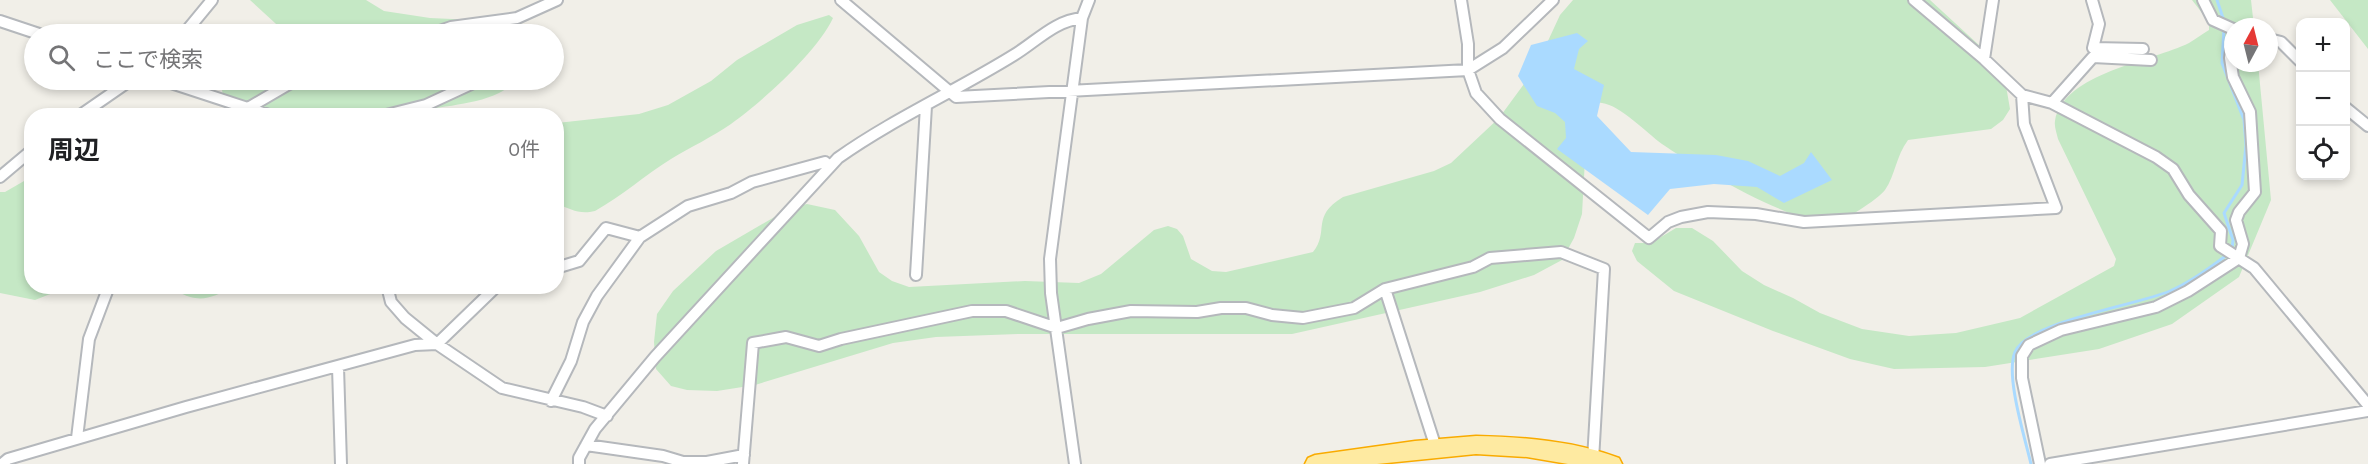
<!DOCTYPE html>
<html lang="ja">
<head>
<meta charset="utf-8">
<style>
  body { margin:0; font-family:Karla,"Noto Sans JP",sans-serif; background:#f2f2f2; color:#202124 }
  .controls { position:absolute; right:18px; top:18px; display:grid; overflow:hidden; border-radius:12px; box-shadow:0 3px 9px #0003 }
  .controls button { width:54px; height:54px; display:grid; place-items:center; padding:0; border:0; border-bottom:2px solid #e0e0e0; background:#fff; color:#202124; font:30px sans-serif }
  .compass { position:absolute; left:2224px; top:18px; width:54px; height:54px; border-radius:50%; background:#fff; box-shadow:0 3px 9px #0003; rotate:7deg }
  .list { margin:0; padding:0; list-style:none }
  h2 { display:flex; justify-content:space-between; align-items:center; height:78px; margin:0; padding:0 24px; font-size:26px }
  h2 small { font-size:20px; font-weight:400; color:#757577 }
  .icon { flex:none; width:33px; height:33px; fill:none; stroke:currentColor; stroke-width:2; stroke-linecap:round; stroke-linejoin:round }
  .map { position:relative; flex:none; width:2368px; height:464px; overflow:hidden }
  .search { position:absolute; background:#fff; box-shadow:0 3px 9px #0003; left:24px; top:24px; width:540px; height:66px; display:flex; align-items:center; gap:15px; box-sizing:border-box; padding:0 21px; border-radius:33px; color:#757577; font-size:22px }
  .panel { position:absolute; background:#fff; box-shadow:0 3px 9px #0003; left:24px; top:108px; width:540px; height:186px; border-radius:24px }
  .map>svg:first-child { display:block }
  .green { fill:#c5e8c5 }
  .water { fill:#aadaff }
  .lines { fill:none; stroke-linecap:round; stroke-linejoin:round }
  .stream { stroke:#aadaff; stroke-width:3 }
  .minor-casing { stroke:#b5b8bc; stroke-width:14 }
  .trunk-casing { stroke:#f9ab00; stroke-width:3 }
  .minor { stroke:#fff; stroke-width:10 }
  .trunk { fill:#feeaa1; fill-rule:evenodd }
</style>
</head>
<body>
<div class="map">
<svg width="2368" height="464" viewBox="0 0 2368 464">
  <rect width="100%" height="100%" fill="#f1efe8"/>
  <path class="green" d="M250 0H366L384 11 430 18 497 21 514 26 526 34H287Z
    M1573 0H1930L1980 46 1995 64 2005 80 2010 109 2003 120 1991 129 1908 140C1896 156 1895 176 1885 190 1877 200 1843 222 1831 223 1793 224 1695 167 1662 144 1647 133 1620 105 1602 103 1598 102 1592 104 1588 104L1582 214 1574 238 1562 260 1534 275 1480 292 1292 334H1018L936 337 893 343 755 385 717 391 687 390 671 386 656 369 654 342 657 314 673 291 716 251 790 208 807 204 835 210 859 236 879 272 892 281 909 287 1025 281 1079 283 1101 274 1154 230 1168 226 1177 229 1183 236 1191 259 1212 271 1226 272 1313 252C1330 231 1310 217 1343 197L1434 171 1451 163 1499 118 1535 69 1560 15Z
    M2192 0H2251L2254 27H2233V63H2258L2271 200 2239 277 2172 324 2099 349 1985 367 1894 369 1850 359 1773 331 1674 291 1637 261 1632 251 1635 243H1651L1676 228H1692L1713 241 1742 271 1764 285 1793 298 1820 313 1862 329 1909 336 1956 333 2020 318 2114 266 2116 259 2058 139C2057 134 2054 127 2055 121 2063 73 2153 61 2189 43 2196 39 2202 34 2209 30V22Z
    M2330 0H2368V49Z
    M829 15 833 18C817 52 762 102 731 124 712 137 691 147 671 159 645 175 622 196 595 211 579 215 571 209 557 204V123L639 114 668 105 711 81 737 60 797 25Z
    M220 80H518C512 84 506 90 499 93 470 107 434 105 403 116L259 115 223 95Z
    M31 177 32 286 68 287 35 300 0 293V192H5Z
    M175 287V286L234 287C210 298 201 304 176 291Z"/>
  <path class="water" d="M1577 33 1588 41 1579 49 1574 69 1604 85 1597 116 1631 152 1716 155 1748 161 1780 176 1804 163 1811 152 1832 180 1784 203 1757 187 1714 184 1670 189 1648 215 1557 149 1566 138 1565 122 1555 113 1537 106 1518 76 1531 45Z"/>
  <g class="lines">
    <path class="stream" d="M2217 0 2224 21
      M2224 28 2222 63 2244 120 2246 145 2242 185 2224 213 2233 240 2232 249
      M2031 464C2025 438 2005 375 2015 352 2028 321 2138 305 2170 291 2191 282 2210 268 2228 254"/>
    <g class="minor-casing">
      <path id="minor" d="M841 0 956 97 1468 70 1503 48 1553 0
        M1461 0 1468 44V70L1476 93 1500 119 1649 238 1668 222 1681 217 1708 212 1756 214 1804 222 2056 208 2024 124 2022 95
        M1914 0 1984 59 2022 95 2052 103 2156 157 2173 169 2189 195 2221 231 2220 246 2254 268 2368 405
        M2092 0 2099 24 2093 48 2143 49
        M2203 0 2213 20 2233 29
        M0 21 39 34
        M184 34 212 0
        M431 34 451 27 517 18 557 0
        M2269 39 2281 42 2300 61
        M1984 59 1993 0
        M162 80 272 116
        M2052 103 2093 57 2151 60
        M248 108 296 80
        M2346 108 2368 126
        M79 116 131 80
        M382 116 426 105 480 80
        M0 177 32 150
        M556 268 579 261 606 228 640 237
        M916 275 926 106
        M387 286 391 302 405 318 437 344 502 388 583 407 607 416
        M1385 289 1436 448
        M338 367 341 464
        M551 401 571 361 583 322 597 296 640 237 688 206 731 193 752 182 825 162 829 166
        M77 438 89 339 109 286
        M586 445 663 456 683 462H707L744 455
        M2 464 8 459 186 407 415 345 437 344 497 286
        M579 464V458L595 429 655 357 838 158C893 119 956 91 1014 55 1037 41 1054 21 1082 18L1089 0
        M743 464 753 343 786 337 819 346 841 339 972 311H1006L1057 328 1088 319 1131 311 1197 312 1221 308H1246L1272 315 1303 318 1354 308 1385 289 1473 267 1490 258 1561 252 1604 269 1593 460
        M1075 464 1051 293 1050 259 1082 18
        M2040 464 2022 378V356L2029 345 2061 330 2156 307 2188 291 2239 258 2243 244 2236 220 2239 212 2255 192 2250 112 2233 77 2230 58 2233 36
        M2050 464 2368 411"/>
    </g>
    <g class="trunk-casing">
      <path id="trunk" d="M1476 436C1523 437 1575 441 1619 458L1622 464H1568L1527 457 1476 454 1377 464H1305L1308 458 1315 455 1415 441Z"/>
    </g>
    <use href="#minor" class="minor"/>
    <use href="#trunk" class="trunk"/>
  </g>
</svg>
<div class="controls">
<button>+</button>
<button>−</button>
<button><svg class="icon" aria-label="locate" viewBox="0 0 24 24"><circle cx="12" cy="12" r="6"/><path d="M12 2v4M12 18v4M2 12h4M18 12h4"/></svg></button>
</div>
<svg class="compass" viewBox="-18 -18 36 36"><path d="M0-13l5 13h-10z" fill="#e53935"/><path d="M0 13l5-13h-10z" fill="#757577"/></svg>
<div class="search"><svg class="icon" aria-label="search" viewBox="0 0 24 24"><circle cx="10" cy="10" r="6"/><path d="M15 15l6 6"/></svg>ここで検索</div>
<section class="panel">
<h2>周辺<small>0件</small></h2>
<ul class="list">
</ul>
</section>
</div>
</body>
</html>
